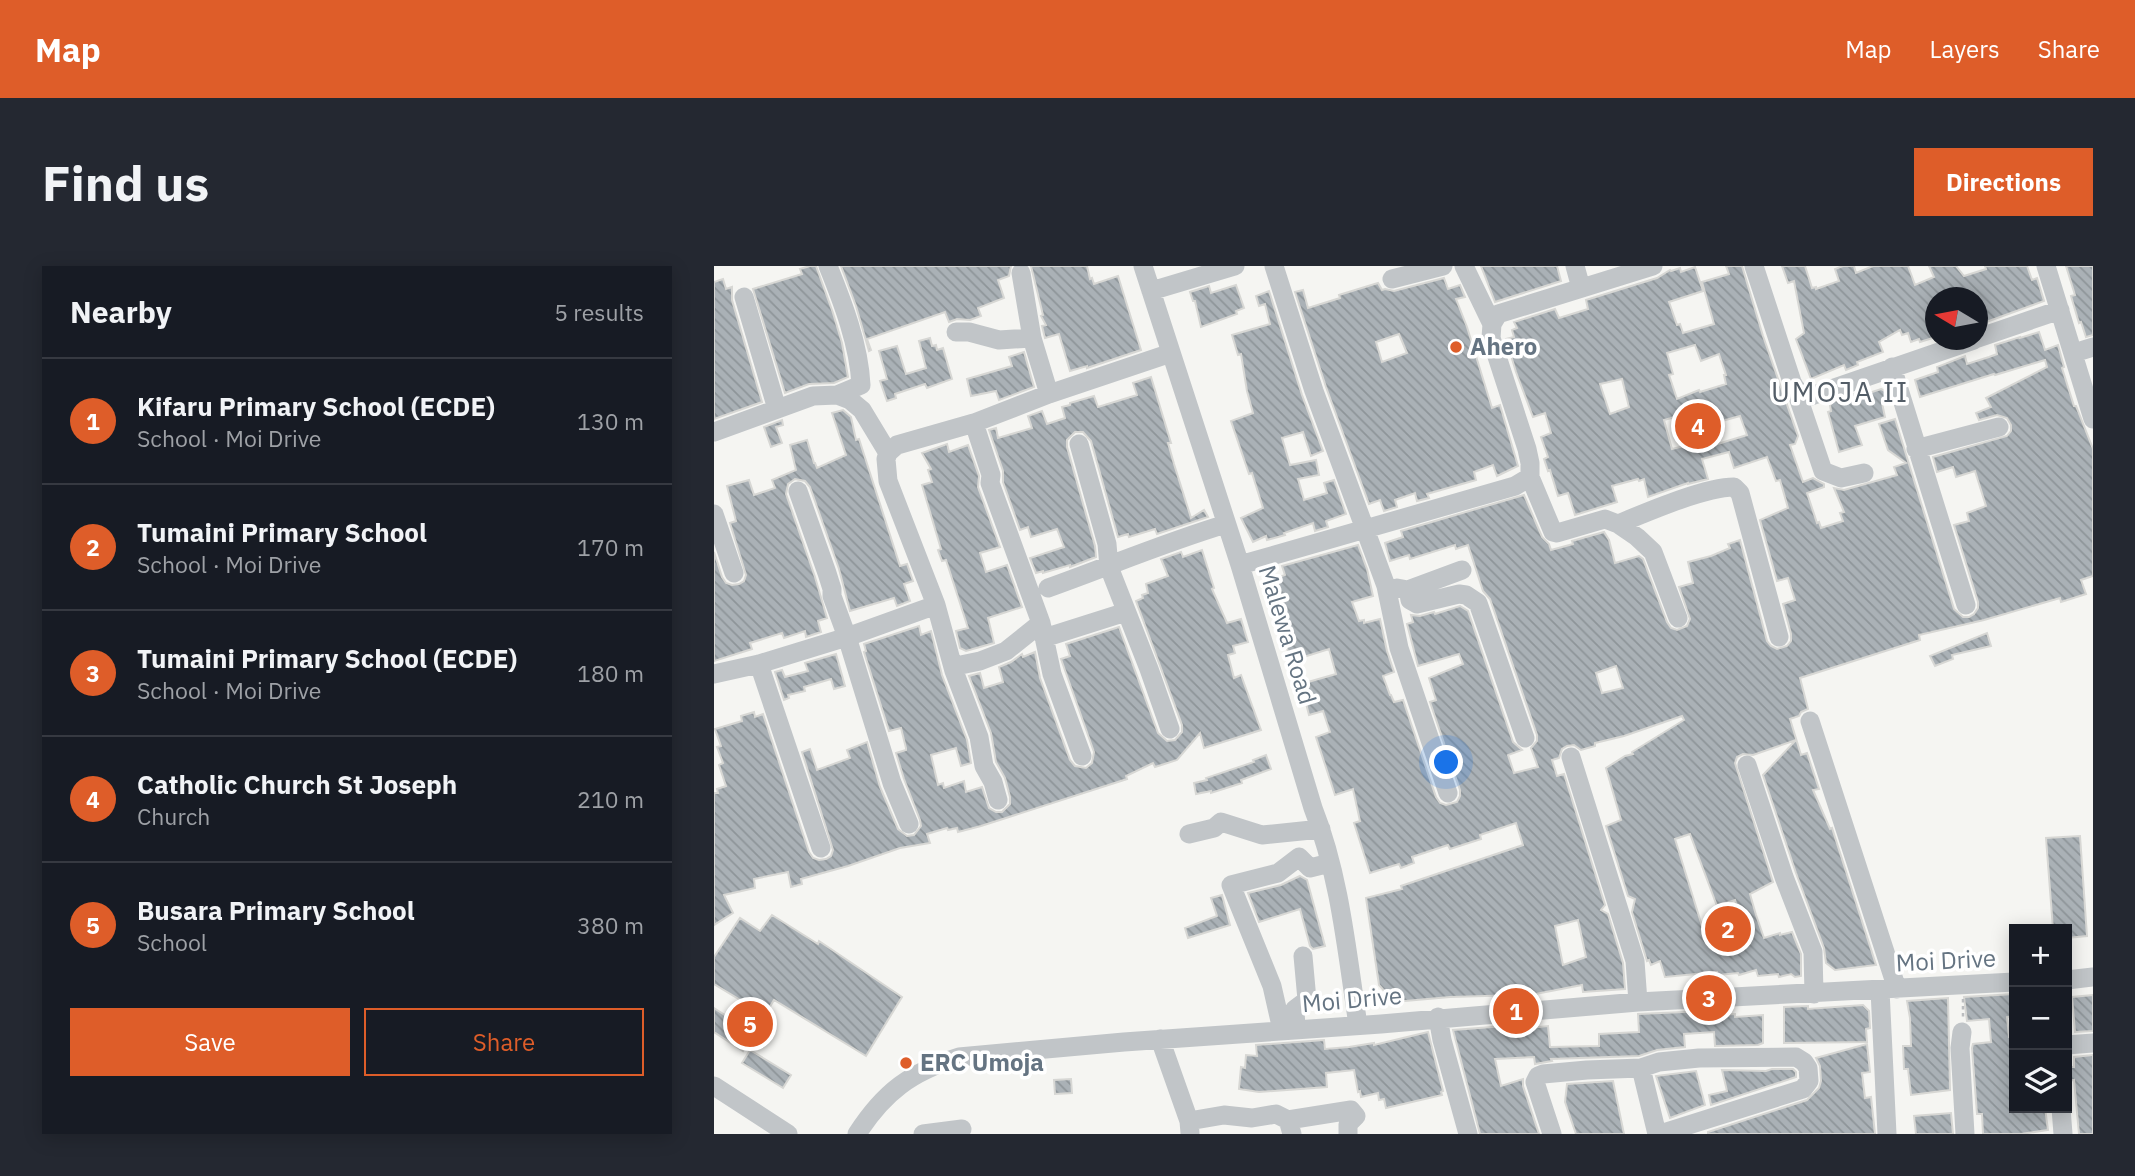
<!DOCTYPE html>
<html lang="en">
<head>
<meta charset="utf-8">
<style>
  body { margin:0; font-family:"IBM Plex Sans",sans-serif; background:#242831; color:#f1f3f6 }
  .controls { position:absolute; right:21px; bottom:21px; display:grid; overflow:hidden; border-radius:0px; box-shadow:0 4px 18px #0003 }
  .controls button { width:63px; height:63px; display:grid; place-items:center; padding:0; border:0; border-bottom:2px solid #363941; background:#171b24; color:#f1f3f6; font:35px sans-serif }
  .compass { position:absolute; left:1211px; top:21px; width:63px; height:63px; border-radius:50%; background:#171b24; box-shadow:0 4px 18px #0003; rotate:280deg }
  .you { position:absolute; left:733px; top:497px; width:24px; height:24px; margin:-18px; border:5px solid #fff; border-radius:50%; background:#1a73e8; box-shadow:0 0 0 10px #1a73e833 }
  .badge { display:grid; place-items:center; width:46px; height:46px; border-radius:50%; background:#de5d29; color:#fff; font-size:23px; font-weight:700 }
  .pin { position:absolute; translate:-50% -50%; border:4px solid #fff; box-shadow:0 2px 7px #0006 }
  .list { margin:0; padding:0; list-style:none }
  h2 { display:flex; justify-content:space-between; align-items:center; height:91px; margin:0; padding:0 28px; font-size:30px }
  h2 small { font-size:23px; font-weight:400; color:#9ea1a6 }
  .list li { display:grid; grid-template-columns:46px 1fr auto; gap:21px; align-items:center; box-sizing:border-box; height:126px; padding:0 28px; border-top:2px solid #363941 }
  .list b { display:block; font-size:26px; white-space:nowrap }
  .list p { margin:0; font-size:23px; white-space:nowrap; color:#9ea1a6 }
  .list em { font-size:23px; font-style:normal; color:#9ea1a6 }
  .actions { display:flex; gap:14px; padding:21px 28px }
  .actions a { flex:1; padding:16px 0; border:2px solid #de5d29; border-radius:0px; text-align:center; font-size:24px; color:#de5d29 }
  .actions .main { background:#de5d29; color:#fff }
  .icon { flex:none; width:38px; height:38px; fill:none; stroke:currentColor; stroke-width:2; stroke-linecap:round; stroke-linejoin:round }
  .map { position:relative; flex:none; width:1379px; height:868px; overflow:hidden; border-radius:0px }
  header { display:flex; align-items:center; gap:42px; box-sizing:border-box; height:98px; padding:0 35px; background:#de5d29; color:#fff }
  header strong { font-size:33px }
  nav { display:flex; gap:38px; margin-inline-start:auto; font-size:24px }
  .intro { display:flex; align-items:center; justify-content:space-between; box-sizing:border-box; height:168px; padding:0 42px }
  h1 { margin:0; font-size:49px }
  .button { padding:18px 32px; border-radius:0px; background:#de5d29; color:#fff; font-size:24px; font-weight:700 }
  main { display:flex; gap:42px; padding:0 42px }
  aside { flex:1; background:#171b24; border-radius:0px; box-shadow:0 4px 18px #0003 }
  .map>svg:first-child { display:block }
  .building { fill:url(#building-back-hatch); stroke:#d7d7d4; stroke-width:2; fill-rule:evenodd }
  .lines { fill:none; stroke-linecap:round; stroke-linejoin:round }
  .path { stroke:#bbbdbf; stroke-width:2.5; stroke-dasharray:3.5 3.5; stroke-linecap:butt }
  .minor { stroke:#c1c5c8; stroke-width:19 }
  .poi-dot { fill:#de5d29; stroke:#fff; stroke-width:2.5 }
  .labels { text-anchor:middle; stroke-width:7; stroke-linejoin:round; paint-order:stroke }
  .poi-label { font-size:24px; font-weight:bold; fill:#657482; stroke:#fff; text-anchor:start }
  .street-label { font-size:24px; fill:#657482; stroke:#fff }
  .quarter-label { font-size:28px; letter-spacing:2px; fill:#535d67; stroke:#fff }
</style>
</head>
<body>
<header>
<strong>Map</strong>
<nav><a>Map</a><a>Layers</a><a>Share</a></nav>
</header>
<div class="intro"><h1>Find us</h1><a class="button">Directions</a></div>
<main>
<aside>
<h2>Nearby<small>5 results</small></h2>
<ul class="list">
<li><span class="badge">1</span><div><b>Kifaru Primary School (ECDE)</b><p>School · Moi Drive</p></div><em>130 m</em></li>
<li><span class="badge">2</span><div><b>Tumaini Primary School</b><p>School · Moi Drive</p></div><em>170 m</em></li>
<li><span class="badge">3</span><div><b>Tumaini Primary School (ECDE)</b><p>School · Moi Drive</p></div><em>180 m</em></li>
<li><span class="badge">4</span><div><b>Catholic Church St Joseph</b><p>Church</p></div><em>210 m</em></li>
<li><span class="badge">5</span><div><b>Busara Primary School</b><p>School</p></div><em>380 m</em></li>
</ul>
<div class="actions"><a class="main">Save</a><a>Share</a></div>
</aside>
<div class="map">
<svg width="1379" height="868" viewBox="0 0 1379 868">
  <defs>
    <pattern id="building-back-hatch" width="6" height="6" patternUnits="userSpaceOnUse" patternTransform="scale(1.75)"><rect width="6" height="6" fill="#aab1b6"/><path d="M-1 5l2 2M0 0l6 6M5-1l2 2" fill="none" stroke="#8e9599"/></pattern>
  </defs>
  <rect width="100%" height="100%" fill="#f5f5f2"/>
  <path class="building" d="M96 0H102L119 47 128 77 134 111 120 117 95 118 71 127 39 23 88 8 86 3Z
    M127 0H297L295 10 284 14 290 32 264 42 267 50 256 54 243 53 235 56 231 46 153 73 157 84 155 85 142 40Z
    M317 0H373L376 13 378 12 380 18 404 10 427 84 373 102V100L356 105 345 68 331 72 328 60 332 59 327 50 329 49Z
    M767 0H843L847 15 781 36Z
    M1012 0H1028L1049 70 1084 170 1081 178 1076 179 1089 216 1099 212 1110 218V221L1093 227 1103 257 1105 256 1107 262 1129 255 1126 247 1130 246 1120 222 1130 224 1183 209 1180 201 1192 197 1174 184 1165 158 1181 153 1240 343 1249 351H1255L1260 348 1264 342V336L1240 259 1255 255 1253 247 1272 240 1261 205 1242 211 1239 201 1223 206 1219 191 1293 170 1297 165V159L1293 152 1283 149 1265 154 1262 147 1277 141 1272 132 1333 101 1331 94 1281 109 1280 108 1206 131 1201 114 1224 106 1223 101 1251 90 1253 98 1275 91 1283 88 1281 79 1306 71V72L1325 66 1331 84 1344 79 1350 101 1348 102 1360 140H1362L1379 183V310L1367 314 1372 328 1347 336 1346 332 1270 354 1205 369 1206 374 1086 412 1094 443 1087 446 1085 450 1076 453 1087 489 1093 487 1105 523 1099 524 1116 563 1118 562 1162 699 1121 704 1112 697 1110 682 1082 607 1049 509 1082 474 1039 489 1029 488 1023 491 1021 497 1059 616 1036 628 1042 649 1050 672 1066 667V669L1078 666 1087 688V710L1081 711 1077 708 1065 711 1064 708 1044 710 1042 704 1025 709 1024 707 1004 709 1003 706 951 711 946 695 937 699 935 694 933 695 918 646 921 633 914 630 892 560 907 554 892 502 911 490 919 488 918 486 970 454 968 450 910 470 881 477V480L867 484 860 479 853 480 848 483 845 492 838 494 843 510 850 508 891 639 887 644 894 648 909 697 911 723 869 726 868 719 806 731V729L736 731 680 736 665 719 652 632 688 623 687 620 809 579 802 557 766 569 767 573 736 583 734 579 698 591 700 597 687 602 685 598 656 607 640 557 646 555 639 523 621 529 602 471 616 466 609 445 595 449 587 418 622 408 615 383 580 394 578 387 575 388 549 317 571 309 568 300 644 279 653 303 659 330 638 336 645 355 650 354V357L666 353 673 385 680 406 669 410 676 429H677L680 436 689 434 722 531 726 537 732 539 743 536 746 530V524L716 436 722 434 715 412 749 398 745 388 704 400 693 358 699 356 697 349 706 350 720 346 721 348 746 340 754 345 799 476 808 484 794 489 800 507 824 501 817 482 823 475V469L776 333 769 325 754 279 742 283 741 279 696 293 695 289 676 295 671 277 689 271 687 265 810 229 828 271 835 278 837 284 859 278 858 275 890 266 895 274 901 297 925 290 929 293 953 356 957 362 963 364 973 360 976 353 965 321 979 317 974 296 997 290 1016 282 1014 278 1026 274 1053 375 1057 380 1063 383 1073 380 1077 375V368L1069 338 1081 334 1074 312 1063 315 1046 254 1074 242 1066 214 1062 215 1053 191 1020 202 1015 186 988 193 994 213 974 218V217L934 231 930 213 925 215 924 213 898 220 903 236 861 249 854 227 844 230 836 204 834 205 830 193 834 191 827 171 837 167 831 147 819 151 802 106 792 73 800 71 798 64 803 62 800 56 841 43 845 52 874 43 872 34 943 12 956 4 957 5 966 2 967 6 981 1 989 25 955 36 963 59 966 58 969 67 1000 58 988 16 1015 8ZM981 79 987 95 1005 88 1012 109H1010L1012 118 986 126 985 124 963 133 955 109 959 108 953 87ZM908 113 915 141 896 148 886 118ZM972 148 978 178 958 183 950 154ZM1026 150 1033 169 997 180 993 163 1001 157ZM902 400 909 422 888 427 882 407ZM976 568 1003 640 1021 634 1027 654 1006 660 1004 653 988 660 961 573ZM864 654 872 691 849 699 841 660Z
    M1068 0H1091L1098 22 1102 21V23L1125 15 1121 3 1129 0H1140L1142 7 1159 0H1194L1201 19 1220 11 1215 0H1242L1250 10 1272 3 1271 0H1313L1318 14 1323 12 1330 35 1264 59V32H1222V71L1206 76 1205 73 1197 76 1194 67 1188 69 1186 64 1165 76 1169 86 1143 96 1144 99 1132 104 1130 99 1097 113 1082 73 1090 67 1080 15 1074 17Z
    M1352 0H1379V69L1372 71 1367 56 1365 57 1357 30 1361 29Z
    M730 12 734 23 746 19 751 31 742 33 753 61 778 142 786 139 804 200 783 210 779 199 760 206 762 214 713 228 715 232 703 235 701 227 681 234 683 241 670 245 666 234 655 238 612 121 581 26 589 24 594 42 626 32 625 29 664 17 668 24 671 23 680 25ZM685 68 693 87 668 96 662 76Z
    M9 13 12 23 18 21V34L48 136 0 153V16Z
    M522 19 530 42 522 45 523 48 487 61 481 35H479L476 26 495 20 497 27Z
    M555 25 588 129 609 185 597 190 589 166 568 172 576 199 602 194 605 209 584 213 590 234 613 227 610 217 620 214 632 248 612 255 614 261 601 265 599 257 570 267 571 269 553 274 552 270 539 276 527 252 549 242 538 207 535 208 517 155 539 147 533 125 527 88 524 89 518 69 556 58 551 38 545 40 542 30Z
    M216 72 218 80 222 79 223 84 229 82 238 113 213 122 211 118 181 128 182 132 173 135 166 115 173 113 165 85 183 80 192 108 212 102 205 75Z
    M310 86 320 121 285 134 282 125 257 130 253 113 298 100 295 91Z
    M437 111 457 177H454L460 198 477 252 490 244 494 251 443 268 441 263 415 271 414 268 404 271 377 175 369 166H361L353 174V181L381 280 382 291 356 301V299L329 307V305L322 307 316 292 350 281 343 263 317 271 314 261 306 264 289 216V205L275 164 282 162 284 172 318 162 314 150 328 145 333 158 351 152 348 141 356 139V137L380 130 384 141 423 129 419 117Z
    M1167 123 1171 125 1173 132 1168 137 1171 151 1141 160 1148 179 1125 186 1114 146 1117 145 1116 139 1120 135 1146 126 1149 129Z
    M129 144 137 151 142 174 145 173 186 300 193 298 199 315 190 318 196 335 183 340 180 332 136 345 125 303 96 221 91 215 81 213 74 218 72 228 101 311 113 352 104 355 107 366 92 371 91 365 70 372 68 367 36 377 38 383 0 395V286L8 311 12 317 18 319 25 318 30 315 32 309 16 257 22 255 13 220 35 214 40 229 61 222 58 214 82 204 76 179 93 174 100 197H101L103 202 132 189 118 147Z
    M68 154 69 159 62 161 68 177 57 181 50 161Z
    M233 178 235 186 254 179 265 210 264 221 286 281 266 287 272 306 293 299 308 341 274 352 280 377 252 385 246 382 242 365 254 362 232 294 228 295 224 284 227 283 208 219 218 216 214 204 217 203 208 187Z
    M488 284 500 322 498 323 513 357 527 353 534 376 519 380 521 387 514 389 520 412 527 409 547 464 490 482 486 467 463 494 441 501 439 497 412 510 413 513 267 560 244 566 243 562 234 564 233 562 213 568 216 577 186 582 134 600 87 613 88 618 77 621 74 606 40 613 41 622 10 629 19 647 0 659V527H4L3 523 12 520 5 499 9 497 3 481 7 480 1 463 28 455 27 450 40 446 41 451 49 448 95 586 99 592 105 594 112 593 117 590 119 584 88 486 96 483 103 504 136 492 133 484 153 476 166 521 184 563 193 570 200 569 207 560 206 554 190 513 182 487 192 484V482L187 462 175 465 150 386 152 385 150 378 205 360 207 369 217 365 228 409 253 474 257 497 247 500 242 482 217 489 224 519 229 517 230 522 250 515 252 526 268 521 275 542 282 546H288L296 538V531L291 512 282 496 277 467 255 410 266 407 270 422 289 416 285 401 297 396 308 388 309 391 321 386 326 412 356 494 361 500 372 502 378 497 380 486 347 393 356 390 352 378 405 361 444 467 453 475 461 474 468 466V459L422 335 429 332 428 329 434 327 432 318 454 310 447 293 467 286 469 291Z
    M1273 367 1277 380 1238 389 1239 393 1221 400 1216 390Z
    M122 388 131 420 120 423 117 413 90 421 91 425 74 429 75 432 70 434 61 406 68 404 71 411 94 405 91 397Z
    M552 489 557 503 527 514 528 517 497 527V525L482 528 480 517 493 514 492 512 540 496 539 494Z
    M1366 570 1373 670 1353 672V663H1339L1332 572Z
    M586 610 593 614 611 680 599 683 596 680 586 643 545 656 534 627 567 619Z
    M508 629 516 659 474 672 471 662 503 650 497 632Z
    M58 649 104 678 105 675 188 731 152 790 60 734 51 749 0 718V691L26 652 46 665Z
    M1300 728V750L1293 751 1295 771H1300V794H1296L1300 842H1331L1334 864 1307 868H1269L1268 848H1263L1258 782 1259 778 1277 776 1275 753 1253 755 1250 731Z
    M1379 729V765L1361 766 1358 731Z
    M1234 732 1236 824 1197 829 1194 803H1190L1189 780H1197L1196 752 1193 735Z
    M1149 739 1155 745 1156 762 1152 763 1153 776 1070 777V741L1094 740V743Z
    M0 742 40 768 29 785 0 766Z
    M993 745V750L1021 748V751L1049 749V777L1044 779 1001 780 1000 766 970 768 971 781 943 784 925 790 837 793 838 795 821 798 820 791 781 793 787 820 809 813V820L825 868H766L739 764 804 759 805 763 834 760 836 781 885 780V768L925 766 924 748Z
    M714 766 729 825 727 826 728 829 672 842 670 833 665 834 664 827 647 831 646 825 644 826 640 804 612 807 613 821 545 826 525 823 527 801 531 802 532 789 543 790 542 779 610 774 611 783 635 781 660 777V779Z
    M1153 778 1156 806 1148 807 1151 832 1157 831 1161 868H994V866L1093 834 1105 822 1107 815 1106 800 1102 792Z
    M36 784 77 809 69 822 28 797Z
    M1379 789V868H1365L1360 814 1353 815V801H1360V791Z
    M1058 803H1079L1082 806V811L997 839 995 829 1013 825 1008 804 1052 805Z
    M982 805 991 839 956 852 942 810Z
    M357 813 358 827 341 828 340 814Z
    M899 815 910 868H862L851 836 853 818Z
    M1237 847 1239 868H1202L1200 850Z"/>
  <g class="lines">
    <path class="path" d="M1249 733V751"/>
    <path class="minor" d="M114 0C129 37 145 79 147 119L123 129
      M429 0 526 299 599 542C626 610 633 687 644 759
      M560 0 600 125 672 320 685 382 734 527
      M750 0 778 58
      M861 0 867 22
      M939 0 784 48 778 58 777 72 813 183 816 197V211L839 266 843 267 891 253 904 258 923 271 939 286 964 352
      M1040 0 1078 116C1083 126 1087 128 1097 130L1260 74
      M1332 0 1379 153
      M307 7 318 72 335 128
      M678 13 729 0
      M437 25 521 0
      M30 31 63 143
      M242 66H255L285 74 318 72
      M1264 72 1346 44
      M1360 87 1379 81
      M1178 101 1252 339
      M1082 125 1109 205 1127 212 1150 207
      M260 157 277 209 276 217 327 357 338 408 368 490
      M0 166 99 130 123 129 136 134 148 144 174 187
      M365 178 393 278 395 301 435 403 456 463
      M1202 183 1285 161
      M84 225 113 307 118 323V330L133 371 178 517 195 558
      M0 248 20 307
      M904 258C933 246 991 221 1020 221L1026 227 1065 371
      M526 299 801 220 816 211
      M334 322C393 301 452 276 512 258
      M683 322 694 324 748 304
      M694 324 696 334 703 338 745 328 752 329 764 337 811 472
      M222 339 240 405 265 471 270 500 279 516 284 534
      M330 372 412 346
      M45 398 107 582
      M240 405 242 400 266 395 292 385 327 357
      M0 408 45 398 133 371 222 339 174 215 172 193 174 187 183 179 260 157 335 128 457 87
      M1096 455 1183 723
      M857 491 921 695 924 736
      M1033 499 1070 611 1099 686 1100 728
      M475 568 500 562 507 556 548 569 607 563
      M1353 714 1379 711
      M1166 724 1173 868
      M724 751 728 774 754 868
      M582 763 581 743 593 734 589 690
      M568 764 558 720 517 619 564 607 585 591 596 602 616 597
      M1248 766 1246 782 1251 868
      M446 773 475 855 476 867
      M1353 779 1379 777
      M927 802 943 868
      M0 820 74 868
      M1347 842 1349 868
      M574 854 637 844 642 850 634 858V868
      M475 855 510 849 538 852 562 848 574 854 578 868
      M143 868C170 826 197 806 245 791L410 776 667 758 924 736 1300 716
      M209 868 248 863
      M838 868 821 816 824 810 829 808 873 804 927 802 945 796 985 792 1082 791 1090 796 1094 802 1095 815 1089 823 946 868"/>
  </g>
  <g class="poi-dot">
    <circle cx="742" cy="81" r="7"/>
    <circle cx="192" cy="797" r="7"/>
  </g>
  <g class="labels">
    <g class="poi-label">
      <text x="756" y="89">Ahero</text>
      <text x="206" y="805">ERC Umoja</text>
    </g>
    <g class="street-label">
      <text transform="translate(573 369) rotate(73)" y="8">Malewa Road</text>
      <text transform="translate(1232 695) rotate(-3)" y="8">Moi Drive</text>
      <text transform="translate(638 734) rotate(-5)" y="8">Moi Drive</text>
    </g>
    <g class="quarter-label">
      <text x="1126" y="136">UMOJA II</text>
    </g>
  </g>
</svg>
<div class="controls">
<button>+</button>
<button>−</button>
<button><svg class="icon" aria-label="layers" viewBox="0 0 24 24"><path d="M12 4l9 5-9 5-9-5zM3 14l9 5 9-5"/></svg></button>
</div>
<svg class="compass" viewBox="-18 -18 36 36"><path d="M0-13l5 13h-10z" fill="#e53935"/><path d="M0 13l5-13h-10z" fill="#9ea1a6"/></svg>
<div class="you"></div>
<div class="pin badge" style="left:802px;top:745px">1</div>
<div class="pin badge" style="left:1014px;top:663px">2</div>
<div class="pin badge" style="left:995px;top:732px">3</div>
<div class="pin badge" style="left:984px;top:160px">4</div>
<div class="pin badge" style="left:36px;top:758px">5</div>
</div>
</main>
</body>
</html>
